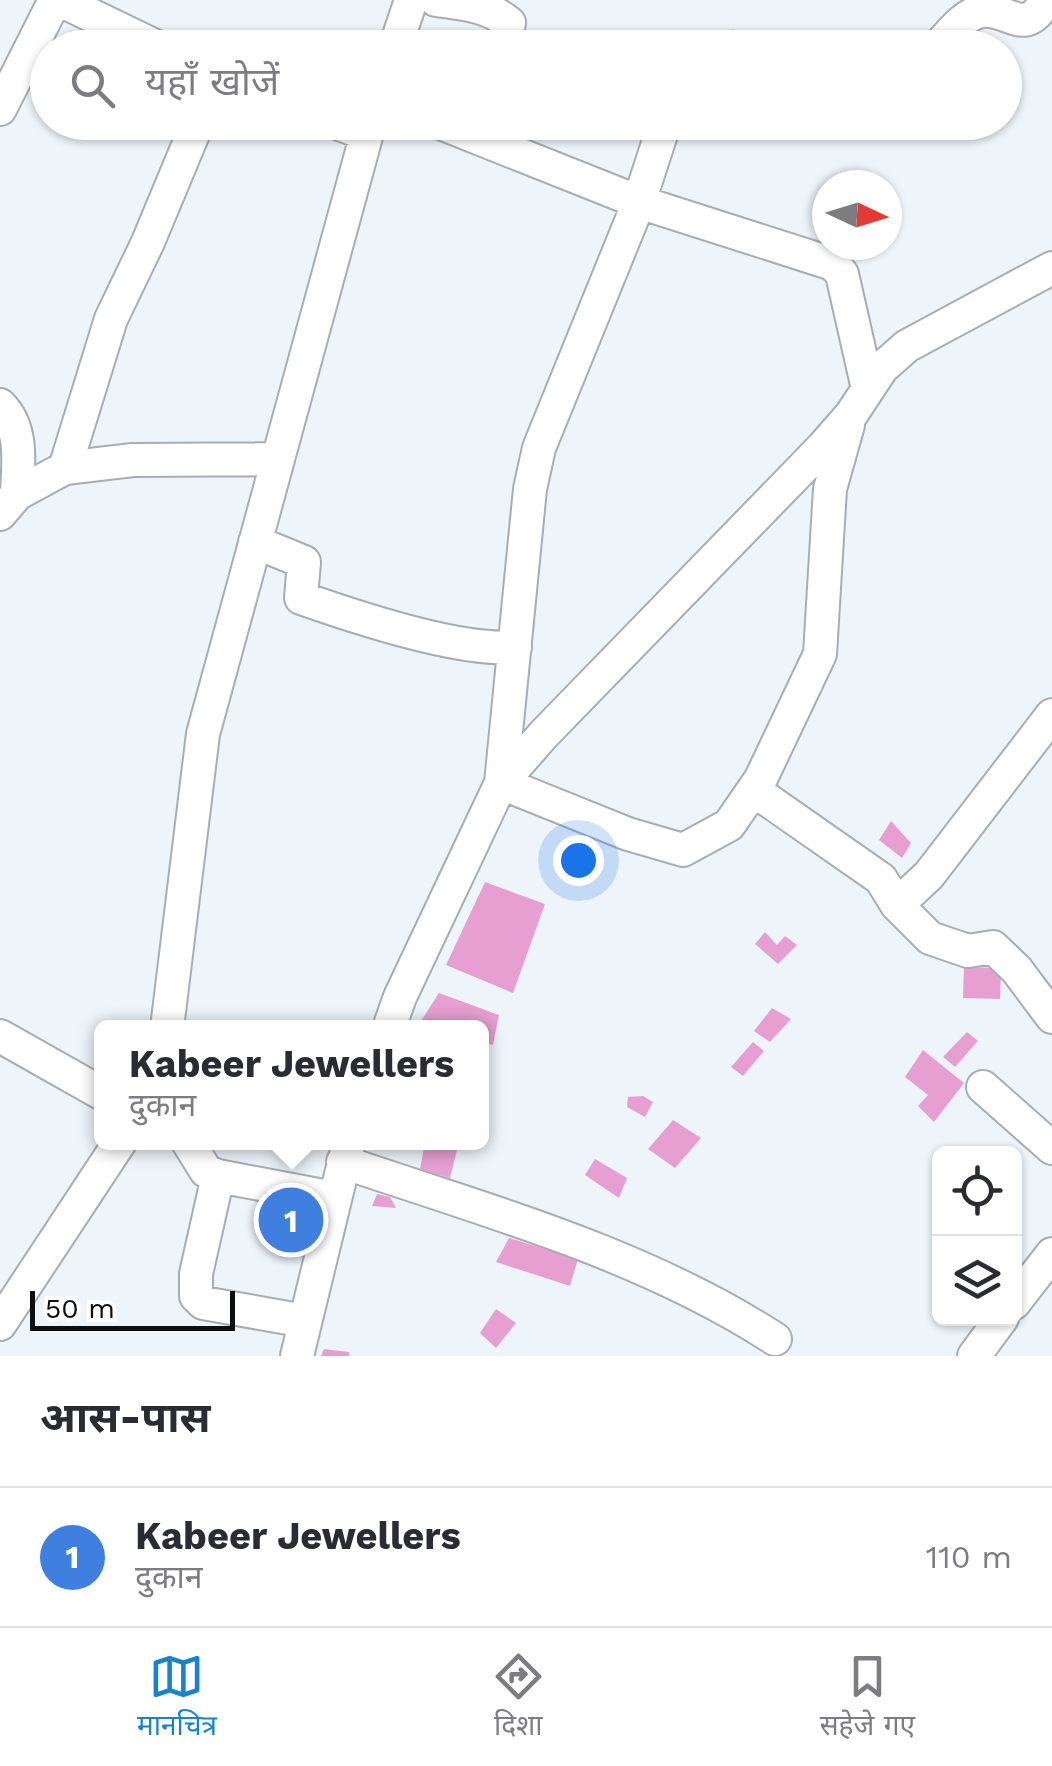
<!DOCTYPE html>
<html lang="hi">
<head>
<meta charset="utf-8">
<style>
  body { margin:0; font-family:"Work Sans","Noto Sans Devanagari",sans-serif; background:#f7f7f7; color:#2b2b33 }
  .controls { position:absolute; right:30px; bottom:30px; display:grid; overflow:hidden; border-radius:15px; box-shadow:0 2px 8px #0004 }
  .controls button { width:90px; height:90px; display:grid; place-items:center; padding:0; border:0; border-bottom:2px solid #e1e1e2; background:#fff; color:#2b2b33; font:50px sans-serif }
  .compass { position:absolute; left:812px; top:170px; width:90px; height:90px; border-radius:50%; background:#fff; box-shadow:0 2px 8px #0004; rotate:94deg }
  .scale { position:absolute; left:30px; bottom:25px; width:205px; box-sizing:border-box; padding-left:10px; border:5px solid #0d0f11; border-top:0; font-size:28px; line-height:35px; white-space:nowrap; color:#0d0f11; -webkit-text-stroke:8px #fff; paint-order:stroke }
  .you { position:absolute; left:578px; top:860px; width:35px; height:35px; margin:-25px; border:8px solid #fff; border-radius:50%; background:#1a73e8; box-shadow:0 0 0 15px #1a73e833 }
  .badge { display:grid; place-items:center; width:65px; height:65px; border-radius:50%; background:#1982cd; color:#fff; font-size:32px; font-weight:700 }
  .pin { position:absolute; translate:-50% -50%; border:5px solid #fff; box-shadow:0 2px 10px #0006 }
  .popup { position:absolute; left:94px; top:1020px; width:395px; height:130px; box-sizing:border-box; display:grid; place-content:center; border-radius:15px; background:#fff; filter:drop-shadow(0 2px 8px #0005); font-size:32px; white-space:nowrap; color:#7c7c81 }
  .popup b { font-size:38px; color:#2b2b33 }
  .popup::after { content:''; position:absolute; left:50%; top:100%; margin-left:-20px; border:20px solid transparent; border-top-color:#fff }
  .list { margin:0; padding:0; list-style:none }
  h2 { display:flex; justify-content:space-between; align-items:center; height:130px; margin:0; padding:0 40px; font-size:42px }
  h2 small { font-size:32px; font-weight:400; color:#7c7c81 }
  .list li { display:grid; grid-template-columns:65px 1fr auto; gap:30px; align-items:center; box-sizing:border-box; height:140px; padding:0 40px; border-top:2px solid #e1e1e2 }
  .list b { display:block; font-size:38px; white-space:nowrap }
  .list p { margin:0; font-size:32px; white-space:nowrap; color:#7c7c81 }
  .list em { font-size:32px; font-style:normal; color:#7c7c81 }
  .icon { flex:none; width:55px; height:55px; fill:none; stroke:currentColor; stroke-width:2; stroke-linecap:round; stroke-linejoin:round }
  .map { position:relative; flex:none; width:1052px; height:1356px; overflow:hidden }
  .search { position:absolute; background:#fff; box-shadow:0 2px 8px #0004; left:30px; right:30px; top:30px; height:110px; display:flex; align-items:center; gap:25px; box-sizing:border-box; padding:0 35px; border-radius:55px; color:#7c7c81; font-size:38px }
  .sheet { height:270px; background:#fff }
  nav { display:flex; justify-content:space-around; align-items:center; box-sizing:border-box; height:140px; border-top:2px solid #e1e1e2; background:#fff; font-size:28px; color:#7c7c81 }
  nav a { display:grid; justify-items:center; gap:5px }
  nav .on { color:#1982cd }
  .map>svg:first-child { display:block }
  .building { fill:#e69fd0 }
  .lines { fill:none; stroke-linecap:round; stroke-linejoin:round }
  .lane-casing { stroke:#a7aeb3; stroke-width:19 }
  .street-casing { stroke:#a7aeb3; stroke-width:36 }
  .lane { stroke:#fff; stroke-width:15 }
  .street { stroke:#fff; stroke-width:32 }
</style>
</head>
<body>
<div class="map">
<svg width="1052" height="1356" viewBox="0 0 1052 1356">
  <rect width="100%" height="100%" fill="#edf4fa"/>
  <path class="building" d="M891 821 911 843 902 858 879 840Z
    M485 882 545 904 513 993 446 965Z
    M765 932 777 945 785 936 797 945 778 964 755 944Z
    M964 967 1001 968 1000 999 963 998Z
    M439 993 499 1015 493 1045 481 1041V1028H441L421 1021Z
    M772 1008 791 1019 770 1042 754 1031Z
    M967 1032 978 1041 955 1067 943 1057Z
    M753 1042 764 1051 743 1076 731 1067Z
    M923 1050 964 1083 934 1122 918 1106 928 1095 905 1077Z
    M643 1096 653 1102 645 1117 627 1107 628 1097Z
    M673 1120 701 1138 675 1168 648 1149Z
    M425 1142H459L450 1178 420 1169Z
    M595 1159 627 1178 619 1198 585 1175Z
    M377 1194 390 1197 396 1208 372 1206Z
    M509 1238 578 1259 570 1286 496 1262Z
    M496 1309 516 1323 496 1348 480 1333Z
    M324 1349 349 1352V1356H321Z"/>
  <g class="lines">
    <g class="lane-casing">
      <path id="lane" d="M712 48 733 39 777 48"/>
    </g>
    <g class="street-casing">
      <path id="street" d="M60 0 159 48
        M436 0C463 4 488 5 509 23L503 48
        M395 48 411 0
        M937 48C949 35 964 14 982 11 1010 8 1025 39 1046 0
        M0 109 55 0
        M334 122 366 134
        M438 122 639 202 833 264 842 274 868 389
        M665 122 639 202 539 448 530 489 501 783 628 834 683 850 729 825 760 780
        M0 405C24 429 18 463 17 494
        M848 425 830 489 820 654 755 791 881 879 897 905 930 938 968 951 993 947 1017 970 1052 1017
        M65 468 111 319 148 242 198 122
        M0 514 17 494 65 468 133 460 278 459
        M255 542 304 562 301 598C355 617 461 652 515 647
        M897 905 929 875 1052 715
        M167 1028 203 734 370 122
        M389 1028 400 997 501 783 544 734 822 448 851 415 882 368 907 346 1052 268
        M0 1036 101 1093
        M983 1087 1052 1148
        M188 1142 206 1171 218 1176 334 1198
        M343 1162C490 1212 644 1254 775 1339
        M218 1176 196 1274V1296L203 1303 305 1321
        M1014 1303 1052 1254
        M0 1324 120 1142
        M297 1356 349 1142
        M974 1356 1002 1318"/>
    </g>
    <use href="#lane" class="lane"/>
    <use href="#street" class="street"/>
  </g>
</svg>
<div class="controls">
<button><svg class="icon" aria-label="locate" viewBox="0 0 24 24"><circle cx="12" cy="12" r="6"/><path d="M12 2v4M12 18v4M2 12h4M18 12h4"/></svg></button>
<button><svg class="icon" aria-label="layers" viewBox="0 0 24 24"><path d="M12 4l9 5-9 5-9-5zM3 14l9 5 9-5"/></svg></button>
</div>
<svg class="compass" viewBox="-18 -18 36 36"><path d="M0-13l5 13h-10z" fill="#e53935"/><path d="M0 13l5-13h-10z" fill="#7c7c81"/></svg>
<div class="scale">50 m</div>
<div class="you"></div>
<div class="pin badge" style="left:291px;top:1220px;background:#3f7fe0">1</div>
<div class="popup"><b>Kabeer Jewellers</b>दुकान</div>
<div class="search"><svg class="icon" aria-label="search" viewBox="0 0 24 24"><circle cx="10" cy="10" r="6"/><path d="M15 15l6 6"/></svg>यहाँ खोजें</div>
</div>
<section class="sheet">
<h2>आस-पास<small></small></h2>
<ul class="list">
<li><span class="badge" style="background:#3f7fe0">1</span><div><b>Kabeer Jewellers</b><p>दुकान</p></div><em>110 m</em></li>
</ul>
</section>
<nav>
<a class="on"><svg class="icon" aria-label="map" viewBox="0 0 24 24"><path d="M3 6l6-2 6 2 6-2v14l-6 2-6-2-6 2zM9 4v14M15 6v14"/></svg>मानचित्र</a>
<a><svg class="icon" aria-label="directions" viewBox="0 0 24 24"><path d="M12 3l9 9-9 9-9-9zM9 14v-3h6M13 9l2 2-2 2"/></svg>दिशा</a>
<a><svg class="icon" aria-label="saved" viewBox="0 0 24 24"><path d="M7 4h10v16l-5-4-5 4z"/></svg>सहेजे गए</a>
</nav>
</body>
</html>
